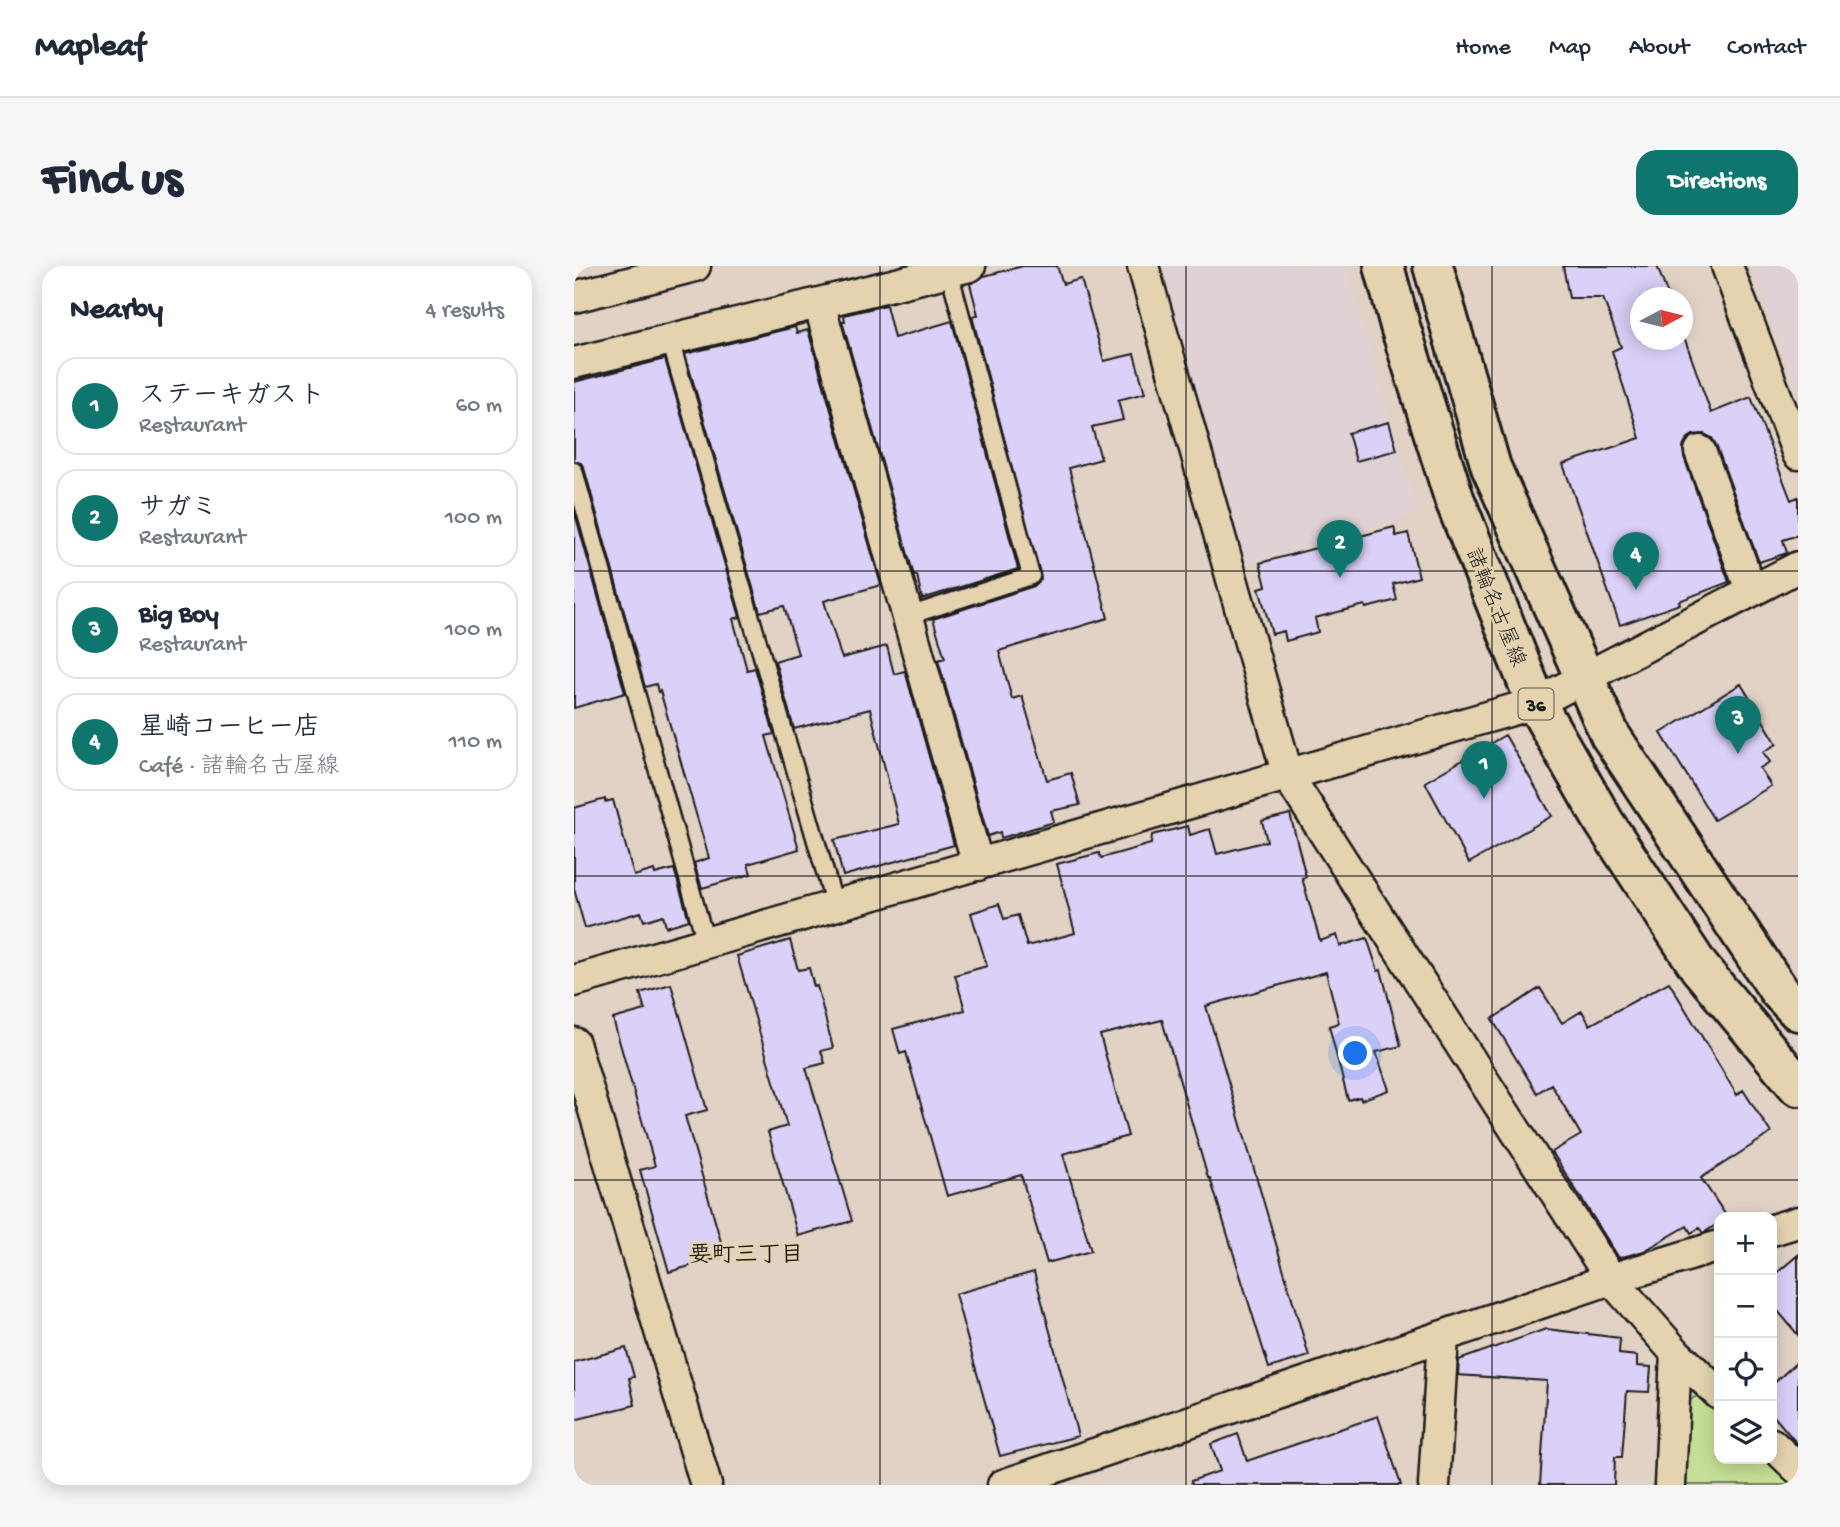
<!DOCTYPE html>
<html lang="en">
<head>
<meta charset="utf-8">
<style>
  body { margin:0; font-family:"Gochi Hand","Klee One",sans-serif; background:#f6f6f7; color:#1f2937 }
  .controls { position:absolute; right:21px; bottom:21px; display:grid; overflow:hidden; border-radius:14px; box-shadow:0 4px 18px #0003 }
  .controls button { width:63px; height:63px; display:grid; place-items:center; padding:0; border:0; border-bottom:2px solid #e0e1e3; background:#fff; color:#1f2937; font:35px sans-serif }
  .compass { position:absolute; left:1056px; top:21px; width:63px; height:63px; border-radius:50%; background:#fff; box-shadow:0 4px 18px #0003; rotate:83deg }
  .you { position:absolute; left:782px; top:788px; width:24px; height:24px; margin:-18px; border:5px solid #fff; border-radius:50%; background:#1a73e8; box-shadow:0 0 0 10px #1a73e833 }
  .badge { display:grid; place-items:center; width:46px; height:46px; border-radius:50%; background:#0f766e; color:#fff; font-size:23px; font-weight:700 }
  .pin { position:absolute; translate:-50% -58px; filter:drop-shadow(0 2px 4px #0008) }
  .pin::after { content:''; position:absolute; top:37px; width:24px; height:21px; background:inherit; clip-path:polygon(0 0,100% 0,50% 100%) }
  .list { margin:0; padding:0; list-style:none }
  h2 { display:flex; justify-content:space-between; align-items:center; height:91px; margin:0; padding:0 28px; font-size:30px }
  h2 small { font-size:23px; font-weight:400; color:#747a83 }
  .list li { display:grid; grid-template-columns:46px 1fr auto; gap:21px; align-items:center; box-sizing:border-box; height:98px; margin:0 14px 14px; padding:0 14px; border:2px solid #e0e1e3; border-radius:21px }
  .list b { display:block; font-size:26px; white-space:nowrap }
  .list p { margin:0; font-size:23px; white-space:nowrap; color:#747a83 }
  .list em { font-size:23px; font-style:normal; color:#747a83 }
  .icon { flex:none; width:38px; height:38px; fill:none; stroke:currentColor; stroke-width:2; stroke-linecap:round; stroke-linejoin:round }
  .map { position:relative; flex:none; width:1224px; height:1219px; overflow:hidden; border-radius:21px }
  header { display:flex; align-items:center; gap:42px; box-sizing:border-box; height:98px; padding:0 35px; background:#fff; border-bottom:2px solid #e0e1e3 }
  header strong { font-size:33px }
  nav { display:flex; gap:38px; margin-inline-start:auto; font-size:24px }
  .intro { display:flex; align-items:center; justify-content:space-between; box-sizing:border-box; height:168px; padding:0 42px }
  h1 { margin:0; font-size:49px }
  .button { padding:18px 32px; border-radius:21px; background:#0f766e; color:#fff; font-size:24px; font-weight:700 }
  main { display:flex; gap:42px; padding:0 42px }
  aside { flex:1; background:#fff; border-radius:21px; box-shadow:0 4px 18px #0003 }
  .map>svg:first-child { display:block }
  .built { fill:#e0d1d5 }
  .green { fill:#c6df96; stroke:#717e59; stroke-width:2 }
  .building { fill:#dbd0f8; stroke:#1c1c1c; stroke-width:2 }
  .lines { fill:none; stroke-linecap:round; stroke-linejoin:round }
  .service-casing { stroke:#1c1c1c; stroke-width:21 }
  .minor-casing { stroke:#1c1c1c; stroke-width:35 }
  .primary-casing { stroke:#1c1c1c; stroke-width:44 }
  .service { stroke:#e5d3b0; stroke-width:16 }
  .minor { stroke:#e5d3b0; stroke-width:30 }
  .primary { stroke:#e5d3b0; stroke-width:38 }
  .grid { fill:none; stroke:#1c1c1c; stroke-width:2; stroke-opacity:0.55 }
  .labels { text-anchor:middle; stroke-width:5; stroke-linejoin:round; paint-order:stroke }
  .shield { fill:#e5d3b0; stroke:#585348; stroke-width:2 }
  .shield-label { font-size:19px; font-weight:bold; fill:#1c1c1c }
  .street-label { font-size:21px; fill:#1c1c1c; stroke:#e5d3b0 }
  .neighbourhood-label { font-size:23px; font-weight:bold; fill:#1c1c1c; stroke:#e5d3b0 }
</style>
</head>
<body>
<header>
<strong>Mapleaf</strong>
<nav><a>Home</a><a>Map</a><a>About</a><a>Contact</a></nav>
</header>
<div class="intro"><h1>Find us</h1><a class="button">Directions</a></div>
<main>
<aside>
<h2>Nearby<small>4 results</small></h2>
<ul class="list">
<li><span class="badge">1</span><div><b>ステーキガスト</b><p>Restaurant</p></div><em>60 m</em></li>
<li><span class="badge">2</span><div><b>サガミ</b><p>Restaurant</p></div><em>100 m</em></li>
<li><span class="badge">3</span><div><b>Big Boy</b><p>Restaurant</p></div><em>100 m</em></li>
<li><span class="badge">4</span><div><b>星崎コーヒー店</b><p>Café · 諸輪名古屋線</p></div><em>110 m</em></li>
</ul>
</aside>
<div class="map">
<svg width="1224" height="1219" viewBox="0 0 1224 1219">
  <rect width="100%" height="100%" fill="#e2d2c6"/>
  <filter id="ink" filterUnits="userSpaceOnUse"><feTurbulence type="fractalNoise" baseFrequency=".0143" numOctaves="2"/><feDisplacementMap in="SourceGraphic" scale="14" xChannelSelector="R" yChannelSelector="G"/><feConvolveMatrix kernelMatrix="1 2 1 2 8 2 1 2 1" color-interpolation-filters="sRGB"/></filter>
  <g filter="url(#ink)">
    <path class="built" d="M587 0H772L844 248 669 299Z
      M1177 0H1224V125Z"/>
    <path class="green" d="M1128 1127 1145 1143V1193H1197L1224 1219H1109L1113 1136Z"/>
    <path class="building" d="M449 0H483L489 18 507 13 530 95 560 88 571 127 544 134 549 154 518 161 527 193 495 202 534 352 425 385 438 433 448 430 473 514 497 507 506 539 477 545 480 556 427 572 426 566 414 570 364 394 371 392 359 353 460 320 467 313 398 50 404 49 396 18 410 10Z
      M989 0H1083L1095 32H1067V74H1109V68L1137 147 1177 131 1217 234 1224 231V269L1209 274 1213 287 1185 296 1142 179 1138 172 1130 168 1119 169 1113 173 1109 181 1110 191 1155 316 1105 335 1106 338 1046 359 989 198 1066 172 1038 85 1047 81 1029 32H995Z
      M312 39 320 72 378 55 444 303 348 333 343 309 340 310 268 55H271L270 49Z
      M221 61 223 67 234 64 307 319 250 335 266 387 268 392 313 380 320 408 331 405 380 579 269 610 260 574 325 558 296 443 220 463 201 395 224 388 210 340 186 346 111 88Z
      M91 93 166 351 159 353 173 404 181 402 200 468 192 470 225 583 174 598 177 608 128 622 120 597 135 592 86 425 84 426 82 418 71 421 10 202 7 197 0 195V116Z
      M815 156 823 184 782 195 774 167Z
      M0 244 51 427 0 442Z
      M820 261 822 270 834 267 845 311 819 318 823 334 792 342 791 339 741 352 744 366 712 375 710 365 698 368 685 322 692 320 686 297Z
      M1167 418 1203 478 1189 486 1196 496 1186 502 1197 520 1140 554 1087 467Z
      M931 469 978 550 895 597 851 516Z
      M31 533V536L39 534 60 610 80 604 81 608 100 603 115 654 92 661 89 649 70 655 67 646 11 662 0 623V542Z
      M716 548 732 611 728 612 746 675 763 669 766 680 793 672 804 705 807 704 827 780 802 786 815 824 787 834 786 831 774 834 755 760 765 757 752 706 632 740 735 1090 695 1102 636 912H634L588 754 526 769 554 870 489 888 517 985 473 997 447 909 373 930 332 786 326 788 319 763 391 744 381 709 413 700 397 647 425 638 430 653 444 649 453 680 501 667 483 598 525 587 527 592 577 578 578 569 614 560 616 569 636 563 643 588 693 575 688 555Z
      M216 674 224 704 235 702 240 721 243 720 259 782 247 785 251 797 232 802 278 955 224 970 194 866 213 860 163 690Z
      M1095 716 1163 829 1169 824 1197 867 1127 912 1153 951H1145V957L1131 966 1129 967 1125 962 1117 967 1113 960 1070 985 1045 992 978 886 1007 869 977 818 963 827 918 753 966 722 988 757 1008 745 1016 759Z
      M97 718 133 844 111 850 151 990 95 1006 66 904 81 900 39 753 71 744 66 727Z
      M1224 989V1069L1198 1038V1011Z
      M460 1006 504 1170 426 1190 381 1028Z
      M972 1063 1046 1072 1045 1088 1063 1090V1100L1077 1101 1075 1126 1053 1125 1048 1191H1041L1040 1219H966L973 1115 884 1109 885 1094Z
      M52 1082 60 1111 55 1112 61 1139 0 1154V1096Z
      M1224 1095V1179L1198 1148V1119Z
      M804 1150 827 1219H618L617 1215 646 1205 637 1178 664 1168 673 1195Z"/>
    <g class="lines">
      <g class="service-casing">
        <path id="service" d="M96 74 261 640
          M0 205 132 677
          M334 350 457 310 375 5"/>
      </g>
      <g class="minor-casing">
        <path id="minor" d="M569 0 714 510 1037 1013 1102 1087 1145 1128
          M1153 0 1224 188
          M0 31 121 0
          M245 37 404 599
          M0 97 396 0
          M1126 185 1177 324
          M0 715 962 437 1224 301
          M0 777 132 1219
          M1198 964 1224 956
          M1198 1178 1224 1203
          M429 1219 1037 1013 1145 980
          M860 1219 869 1071
          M1096 1219 1102 1087"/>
      </g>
      <g class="primary-casing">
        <path id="primary" d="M810 0 826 60 880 232 962 437 1030 556 1125 701 1224 820
          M859 0 917 201 1036 469 1205 725 1224 745"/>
      </g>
      <use href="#service" class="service"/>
      <use href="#minor" class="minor"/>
      <use href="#primary" class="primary"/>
    </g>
  </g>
  <path class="grid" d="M306 0V1219M612 0V1219M918 0V1219M0 305H1224M0 610H1224M0 914H1224"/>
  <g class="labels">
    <rect class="shield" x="944.5" y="422.5" width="35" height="31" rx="5"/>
    <g class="shield-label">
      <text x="962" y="445">36</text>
    </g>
    <g class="street-label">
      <text transform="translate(923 341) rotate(68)" y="7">諸輪名古屋線</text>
    </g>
    <g class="neighbourhood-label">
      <text x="172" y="995">要町三丁目</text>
    </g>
  </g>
</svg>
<div class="controls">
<button>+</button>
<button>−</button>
<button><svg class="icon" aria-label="locate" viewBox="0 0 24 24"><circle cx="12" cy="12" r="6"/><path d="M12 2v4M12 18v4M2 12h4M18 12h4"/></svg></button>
<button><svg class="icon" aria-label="layers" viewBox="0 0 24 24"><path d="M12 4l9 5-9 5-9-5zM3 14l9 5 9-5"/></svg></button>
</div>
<svg class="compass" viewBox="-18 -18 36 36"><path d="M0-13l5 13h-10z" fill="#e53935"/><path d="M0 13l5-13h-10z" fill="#747a83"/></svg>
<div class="you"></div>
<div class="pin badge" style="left:910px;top:533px">1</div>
<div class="pin badge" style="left:766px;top:312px">2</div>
<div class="pin badge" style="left:1164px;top:488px">3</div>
<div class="pin badge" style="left:1062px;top:324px">4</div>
</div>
</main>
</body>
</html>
